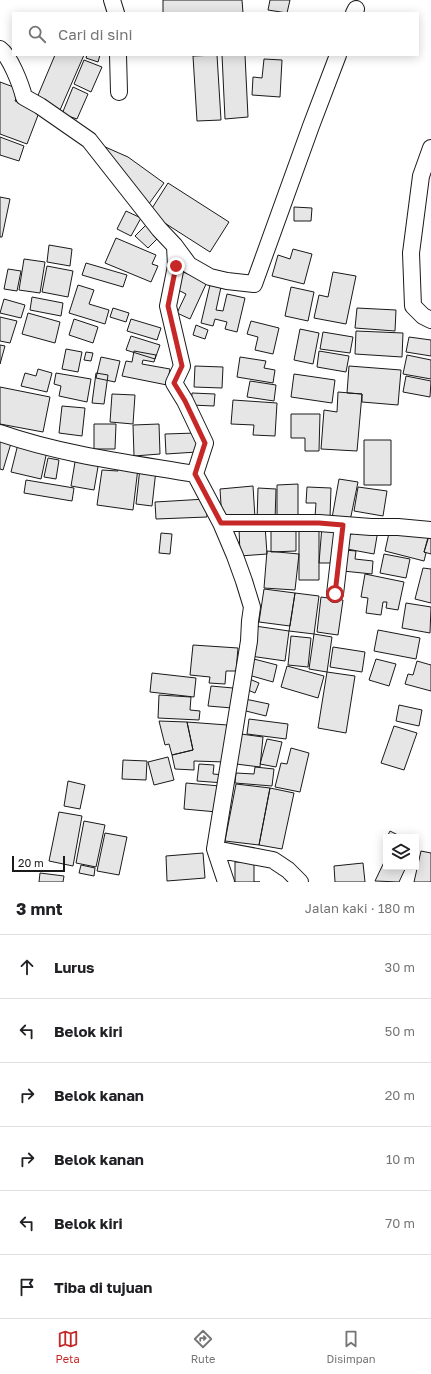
<!DOCTYPE html>
<html lang="id">
<head>
<meta charset="utf-8">
<style>
  body { margin:0; font-family:"Golos Text",sans-serif; background:#f6f6f6; color:#202124 }
  .controls { position:absolute; right:12px; bottom:12px; display:grid; overflow:hidden; border-radius:0px; box-shadow:0 2px 10px #0003 }
  .controls button { width:36px; height:36px; display:grid; place-items:center; padding:0; border:0; border-bottom:1px solid #e0e0e0; background:#fff; color:#202124; font:20px sans-serif }
  .scale { position:absolute; left:12px; bottom:10px; width:53px; box-sizing:border-box; padding-left:4px; border:2px solid #1a1a1a; border-top:0; font-size:11px; line-height:14px; white-space:nowrap; color:#1a1a1a; -webkit-text-stroke:3px #fff; paint-order:stroke }
  .stop { position:absolute; width:12px; height:12px; margin:-9px; border:3px solid #c62828; border-radius:50%; background:#fff }
  .stop.end { background:#c62828; border-color:#fff; box-shadow:0 1px 4px #0008 }
  .list { margin:0; padding:0; list-style:none }
  h2 { display:flex; justify-content:space-between; align-items:center; height:52px; margin:0; padding:0 16px; font-size:17px }
  h2 small { font-size:13px; font-weight:400; color:#757577 }
  .list li { display:grid; grid-template-columns:26px 1fr auto; gap:12px; align-items:center; box-sizing:border-box; height:64px; padding:0 16px; border-top:1px solid #e0e0e0 }
  .list b { display:block; font-size:15px; white-space:nowrap }
  .list em { font-size:13px; font-style:normal; color:#757577 }
  .icon { flex:none; width:22px; height:22px; fill:none; stroke:currentColor; stroke-width:2; stroke-linecap:round; stroke-linejoin:round }
  .map { position:relative; flex:none; width:431px; height:882px; overflow:hidden }
  .search { position:absolute; background:#fff; box-shadow:0 2px 10px #0003; left:12px; right:12px; top:12px; height:44px; display:flex; align-items:center; gap:10px; box-sizing:border-box; padding:0 14px; border-radius:0px; color:#757577; font-size:15px }
  .sheet { height:436px; background:#fff }
  nav { display:flex; justify-content:space-around; align-items:center; box-sizing:border-box; height:56px; border-top:1px solid #e0e0e0; background:#fff; font-size:11px; color:#757577 }
  nav a { display:grid; justify-items:center; gap:2px }
  nav .on { color:#c62828 }
  .map>svg:first-child { display:block }
  .building { fill:#e6e6e6; stroke:#1a1a1a }
  .lines { fill:none; stroke-linecap:round; stroke-linejoin:round }
  .street-casing { stroke:#1a1a1a; stroke-width:18 }
  .street { stroke:#fff; stroke-width:16 }
  .route { stroke:#c62828; stroke-width:5 }
</style>
</head>
<body>
<div class="map">
<svg width="431" height="882" viewBox="0 0 431 882">
  <rect width="100%" height="100%" fill="#fff"/>
  <path class="building" d="M163 0H242L243 13H163Z
    M270 0H290L287 13 268 10Z
    M55 55H84L60 110 36 100Z
    M87 55H100L98 62 86 58Z
    M217 55 221 120 197 121 193 56Z
    M222 55H245L248 117 225 119Z
    M264 59 282 60 280 97 252 95 253 77 262 78Z
    M84 60 102 67 91 92 74 84Z
    M0 82 19 89 15 101 40 110 27 144 0 134Z
    M73 87 88 94 77 119 62 114Z
    M0 137 24 146 19 161 0 155Z
    M103 146 128 157 164 183 146 208Z
    M168 183 229 222 210 252 149 213Z
    M0 197 10 199 2 237H0Z
    M294 207 312 208 311 221H294Z
    M126 211 141 218 131 236 117 229Z
    M147 224 160 236 148 248 135 236Z
    M116 238 156 255 152 264 158 266 151 282 105 263Z
    M49 245 72 249 70 266 47 262Z
    M293 249 312 254 304 284 272 276 278 255 290 259Z
    M24 259 45 262 40 293 19 290Z
    M86 263 127 275 123 287 82 275Z
    M47 266 73 271 68 297 42 292Z
    M8 269 21 271 17 291 4 289Z
    M181 271 207 282 190 319 177 313 186 294 174 288Z
    M333 272 356 276 346 324 314 318 319 295 328 297Z
    M78 285 94 290 89 304 109 310 105 324 69 313Z
    M210 285 221 287 216 310 223 311 227 294 245 298 237 332 225 329 227 322 215 319 213 326 201 323Z
    M291 287 314 292 308 321 285 316Z
    M32 297 63 303 61 316 30 310Z
    M4 299 25 305 21 318 0 313Z
    M113 308 129 313 126 322 110 317Z
    M357 308 396 310 395 331 355 328Z
    M28 313 60 322 55 343 22 334Z
    M0 317 17 321 10 343 0 341Z
    M74 319 98 327 93 343 69 335Z
    M131 319 161 328 157 340 127 331Z
    M251 321 279 328 273 354 255 350 258 337 247 334Z
    M196 325 208 330 205 339 193 335Z
    M300 329 319 333 313 364 294 360Z
    M356 331 403 333 402 357 355 354Z
    M323 332 353 337 350 353 320 349Z
    M131 336 160 345 155 359 126 350Z
    M409 337 431 340V356L406 352Z
    M0 345 5 346 0 364Z
    M66 349 82 352 78 372 62 369Z
    M134 351 156 355 154 362 143 360 142 364 170 369 167 385 122 376 126 361 132 362Z
    M319 351 349 356 346 372 317 367Z
    M86 352 93 353 91 361 84 360Z
    M407 355 431 360V379L403 374Z
    M101 357 120 361 115 382 96 378Z
    M240 357 266 361 264 368 275 370 273 383 237 377Z
    M195 366 223 367 222 388 194 387Z
    M349 366 401 370 398 405 362 402V394L347 393Z
    M38 369 52 373 47 392 21 386 25 373 36 376Z
    M56 373 91 379 87 402 59 396 61 386 54 384Z
    M96 373 108 375 104 404 92 403Z
    M294 374 335 380 332 403 291 397Z
    M406 376 431 381 430 397 403 392Z
    M250 381 276 385 274 401 247 397Z
    M0 387 50 397 43 432 0 424Z
    M338 392 362 394 357 451 321 449 324 410 337 412Z
    M192 393 215 394 214 406 191 405Z
    M112 394 135 395 133 424 110 422Z
    M233 400 277 403 275 436 253 435 254 425 231 424Z
    M62 406 85 408 82 436 59 433Z
    M291 414H320L319 451H305V438H291Z
    M94 424H116L115 449H94Z
    M159 424 160 454 134 456 133 425Z
    M196 433 197 452 166 454 165 434Z
    M0 436 12 440 3 470 0 469Z
    M364 440H391V485H364Z
    M18 444 47 451 41 479 11 472Z
    M76 456 99 461 94 490 71 486Z
    M48 458 59 460 56 479 44 477Z
    M119 465 138 468 133 510 97 505 102 470 118 471Z
    M140 468 156 470 152 506 136 504Z
    M339 479 358 482 350 521 332 518Z
    M26 480 74 488 72 501 24 493Z
    M298 484V517L277 518V485Z
    M253 486 255 518 222 520 220 489Z
    M307 487 331 488 330 518 315 517 316 503H306Z
    M358 487 387 491 383 516 354 511Z
    M258 488 276 489 275 521H257Z
    M206 499 207 517 156 519 155 502Z
    M265 525 267 554 240 556 239 527Z
    M271 525H296V551L271 552Z
    M299 525 319 526V580H299Z
    M322 526 340 527 338 563H319Z
    M350 526 378 530 374 554 347 549Z
    M161 533 172 534 170 554 159 553Z
    M389 533 429 536 424 552 426 553 424 561 385 551Z
    M429 534 431 535V554L424 552Z
    M344 550 356 551 355 559 373 561 372 574 343 571Z
    M267 551 299 554 295 590 264 588Z
    M384 554 410 559 406 578 380 573Z
    M423 568 431 569V603L415 599Z
    M365 574 404 582 398 610 386 608 387 602H383L381 615 366 613 368 598 361 597Z
    M264 589 295 593 290 626 259 622Z
    M295 593 319 596 314 634 289 631Z
    M321 597 343 600 338 635 317 632Z
    M406 603 431 607 430 633 402 628Z
    M255 626 289 631 285 661 250 656Z
    M378 630 420 638 416 659 374 651Z
    M314 634 332 637 327 672 309 669Z
    M291 636 311 638 308 667 288 665Z
    M193 645 238 648 236 671H226L225 684 209 683 210 677 190 675Z
    M333 647 365 652 362 672 330 667Z
    M250 658 277 665 273 682 245 674Z
    M376 659 396 664 389 686 369 680Z
    M417 661 431 665V691L405 684 408 674 413 675Z
    M287 666 324 676 318 698 281 687Z
    M327 672 355 676 346 733 318 728Z
    M152 673 196 678 194 697 150 692Z
    M247 678 259 683 255 693 243 688Z
    M211 686 233 688 232 708 208 706Z
    M159 695 191 697 190 710 200 711 199 720 158 718Z
    M245 699 269 704 266 716 242 710Z
    M399 705 422 710 419 726 396 721Z
    M249 719 288 724 286 739 247 734Z
    M159 721 187 722 193 750 172 755 169 744 165 745Z
    M187 722 227 725 225 762 194 761V770L175 769 172 755 193 750Z
    M394 726 417 733 404 770 381 763Z
    M241 734 263 737 260 767 236 764Z
    M267 739 282 742 276 767 260 764Z
    M291 748 309 753 300 792 275 787 281 763 287 764Z
    M168 757 174 780 154 785 148 762Z
    M123 760 147 761 146 780 122 779Z
    M199 764 214 765 213 774 225 775 224 783 197 781Z
    M255 767 274 769 272 786 235 783 236 773 254 774Z
    M68 781 85 785 80 809 64 806Z
    M186 783 220 786 217 812 184 809Z
    M236 784 270 788 259 845 225 841Z
    M270 788 294 793 282 849 259 845Z
    M59 812 82 816 73 866 49 861Z
    M84 821 105 825 96 867 76 863Z
    M390 831 402 837H387Z
    M105 833 127 837 119 875 97 871Z
    M421 851 431 853V882H414Z
    M203 853 205 878 167 881 166 856Z
    M386 858V867H406L399 882 375 881Z
    M235 862H254V882H260H235Z
    M363 863 365 882H335L334 866Z
    M81 865 95 868 94 876 79 873Z
    M40 873 64 876 63 882H39Z"/>
  <g class="lines">
    <g class="street-casing">
      <path id="street" d="M112 0 116 13
        M354 13 356 9
        M0 49C10 56 21 85 24 97L40 106 89 140 159 229 175 246 189 265 210 277 227 281 254 284 311 126 338 55
        M118 55 119 92
        M431 148 421 176 411 253 413 306 423 316 431 320
        M175 246 176 266 168 306 182 366 174 383 185 401 205 443 195 474 221 523 235 556 244 581 252 607 250 621 249 641 215 849 226 882
        M0 433C63 455 130 463 195 474
        M221 523H319L371 527H398L431 530
        M335 594 343 525
        M215 849 273 860 288 870 300 882"/>
    </g>
    <use href="#street" class="street"/>
  </g>
  <g class="lines">
    <path class="route" d="M176 266 168 306 182 366 174 383 185 401 205 443 195 474 221 523H319L343 525 335 594"/>
  </g>
</svg>
<div class="controls">
<button><svg class="icon" aria-label="layers" viewBox="0 0 24 24"><path d="M12 4l9 5-9 5-9-5zM3 14l9 5 9-5"/></svg></button>
</div>
<div class="scale">20 m</div>
<div class="stop" style="left:335px;top:594px"></div>
<div class="stop end" style="left:176px;top:266px"></div>
<div class="search"><svg class="icon" aria-label="search" viewBox="0 0 24 24"><circle cx="10" cy="10" r="6"/><path d="M15 15l6 6"/></svg>Cari di sini</div>
</div>
<section class="sheet">
<h2>3 mnt<small>Jalan kaki · 180 m</small></h2>
<ul class="list">
<li><svg class="icon" aria-label="ahead" viewBox="0 0 24 24"><path d="M12 20V5M6 11l6-6 6 6"/></svg><div><b>Lurus</b></div><em>30 m</em></li>
<li><svg class="icon" aria-label="left" viewBox="0 0 24 24"><path d="M17 20v-9H6M10 6l-5 5 5 5"/></svg><div><b>Belok kiri</b></div><em>50 m</em></li>
<li><svg class="icon" aria-label="right" viewBox="0 0 24 24"><path d="M7 20v-9h11M14 6l5 5-5 5"/></svg><div><b>Belok kanan</b></div><em>20 m</em></li>
<li><svg class="icon" aria-label="right" viewBox="0 0 24 24"><path d="M7 20v-9h11M14 6l5 5-5 5"/></svg><div><b>Belok kanan</b></div><em>10 m</em></li>
<li><svg class="icon" aria-label="left" viewBox="0 0 24 24"><path d="M17 20v-9H6M10 6l-5 5 5 5"/></svg><div><b>Belok kiri</b></div><em>70 m</em></li>
<li><svg class="icon" aria-label="arrive" viewBox="0 0 24 24"><path d="M6 21V4h12l-3 4 3 4H6"/></svg><div><b>Tiba di tujuan</b></div></li>
</ul>
</section>
<nav>
<a class="on"><svg class="icon" aria-label="map" viewBox="0 0 24 24"><path d="M3 6l6-2 6 2 6-2v14l-6 2-6-2-6 2zM9 4v14M15 6v14"/></svg>Peta</a>
<a><svg class="icon" aria-label="directions" viewBox="0 0 24 24"><path d="M12 3l9 9-9 9-9-9zM9 14v-3h6M13 9l2 2-2 2"/></svg>Rute</a>
<a><svg class="icon" aria-label="saved" viewBox="0 0 24 24"><path d="M7 4h10v16l-5-4-5 4z"/></svg>Disimpan</a>
</nav>
</body>
</html>
